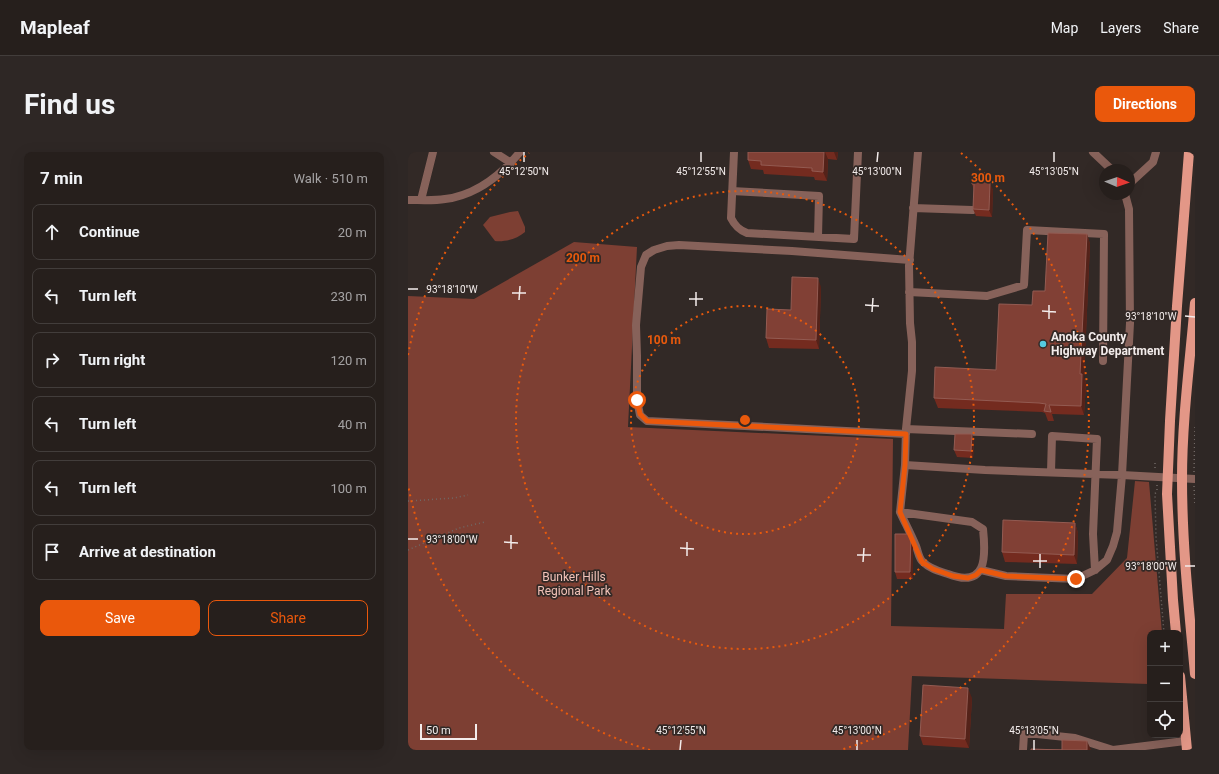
<!DOCTYPE html>
<html lang="en">
<head>
<meta charset="utf-8">
<style>
  body { margin:0; font-family:Roboto,sans-serif; background:#2e2725; color:#f1f3f6 }
  .controls { position:absolute; right:12px; bottom:12px; display:grid; overflow:hidden; border-radius:8px; box-shadow:0 4px 16px #0002 }
  .controls button { width:36px; height:36px; display:grid; place-items:center; padding:0; border:0; border-bottom:1px solid #423d3b; background:#261f1c; color:#f1f3f6; font:20px sans-serif }
  .compass { position:absolute; left:691px; top:12px; width:36px; height:36px; border-radius:50%; background:#261f1c; box-shadow:0 4px 16px #0002; rotate:92deg }
  .scale { position:absolute; left:12px; bottom:10px; width:57px; box-sizing:border-box; padding-left:4px; border:2px solid #f3eceb; border-top:0; font-size:11px; line-height:14px; white-space:nowrap; color:#f3eceb; -webkit-text-stroke:3px #322926; paint-order:stroke }
  .stop { position:absolute; width:12px; height:12px; margin:-9px; border:3px solid #ea580c; border-radius:50%; background:#fff }
  .stop.end { background:#ea580c; border-color:#fff; box-shadow:0 1px 4px #0008 }
  .list { margin:0; padding:0; list-style:none }
  h2 { display:flex; justify-content:space-between; align-items:center; height:52px; margin:0; padding:0 16px; font-size:17px }
  h2 small { font-size:13px; font-weight:400; color:#a4a2a3 }
  .list li { display:grid; grid-template-columns:26px 1fr auto; gap:12px; align-items:center; box-sizing:border-box; height:56px; margin:0 8px 8px; padding:0 8px; border:1px solid #423d3b; border-radius:8px }
  .list b { display:block; font-size:15px; white-space:nowrap }
  .list em { font-size:13px; font-style:normal; color:#a4a2a3 }
  .actions { display:flex; gap:8px; padding:12px 16px }
  .actions a { flex:1; padding:9px 0; border:1px solid #ea580c; border-radius:8px; text-align:center; font-size:14px; color:#ea580c }
  .actions .main { background:#ea580c; color:#fff }
  .icon { flex:none; width:22px; height:22px; fill:none; stroke:currentColor; stroke-width:2; stroke-linecap:round; stroke-linejoin:round }
  .map { position:relative; flex:none; width:787px; height:598px; overflow:hidden; border-radius:8px }
  header { display:flex; align-items:center; gap:24px; box-sizing:border-box; height:56px; padding:0 20px; background:#261f1c; border-bottom:1px solid #423d3b }
  header strong { font-size:19px }
  nav { display:flex; gap:22px; margin-inline-start:auto; font-size:14px }
  .intro { display:flex; align-items:center; justify-content:space-between; box-sizing:border-box; height:96px; padding:0 24px }
  h1 { margin:0; font-size:28px }
  .button { padding:10px 18px; border-radius:8px; background:#ea580c; color:#fff; font-size:14px; font-weight:700 }
  main { display:flex; gap:24px; padding:0 24px }
  aside { flex:1; background:#261f1c; border-radius:8px; box-shadow:0 4px 16px #0002 }
  .map>svg:first-child { display:block }
  .green { fill:#7d3f33 }
  .lines { fill:none; stroke-linecap:round; stroke-linejoin:round }
  .path { stroke:#706865; stroke-width:1.5; stroke-dasharray:1 3; stroke-linecap:butt }
  .minor { stroke:#87625a; stroke-width:8 }
  .major { stroke:#e39787; stroke-width:10 }
  .wall { fill:#742b1f }
  .shaded-wall { fill:#542219 }
  .building { fill:#814035; stroke:#935b52 }
  .route { stroke:#ea580c; stroke-width:5 }
  .ticks { fill:none; stroke:#f3eceb; stroke-width:1.5 }
  .ring { fill:none; stroke:#e8590c; stroke-width:2; stroke-dasharray:2 4 }
  .poi-dot { fill:#55cae0; stroke:#322926; stroke-width:1.5 }
  .labels { text-anchor:middle; stroke-width:3.5; stroke-linejoin:round; paint-order:stroke }
  .poi-label { font-size:12px; font-weight:bold; fill:#f3eceb; stroke:#322926; text-anchor:start }
  .park-label { font-size:12px; fill:#f2c2b8; stroke:#322926 }
  .ticks-label { font-size:10px; text-anchor:middle; fill:#f3eceb; stroke:#322926; stroke-width:3.5; stroke-linejoin:round; paint-order:stroke }
  .centre { fill:#e8590c; stroke:#322926; stroke-width:2 }
  .ring-label { font-size:12px; text-anchor:middle; font-weight:bold; fill:#e8590c; stroke:#322926; stroke-width:3.5; stroke-linejoin:round; paint-order:stroke }
</style>
</head>
<body>
<header>
<strong>Mapleaf</strong>
<nav><a>Map</a><a>Layers</a><a>Share</a></nav>
</header>
<div class="intro"><h1>Find us</h1><a class="button">Directions</a></div>
<main>
<aside>
<h2>7 min<small>Walk · 510 m</small></h2>
<ul class="list">
<li><svg class="icon" aria-label="ahead" viewBox="0 0 24 24"><path d="M12 20V5M6 11l6-6 6 6"/></svg><div><b>Continue</b></div><em>20 m</em></li>
<li><svg class="icon" aria-label="left" viewBox="0 0 24 24"><path d="M17 20v-9H6M10 6l-5 5 5 5"/></svg><div><b>Turn left</b></div><em>230 m</em></li>
<li><svg class="icon" aria-label="right" viewBox="0 0 24 24"><path d="M7 20v-9h11M14 6l5 5-5 5"/></svg><div><b>Turn right</b></div><em>120 m</em></li>
<li><svg class="icon" aria-label="left" viewBox="0 0 24 24"><path d="M17 20v-9H6M10 6l-5 5 5 5"/></svg><div><b>Turn left</b></div><em>40 m</em></li>
<li><svg class="icon" aria-label="left" viewBox="0 0 24 24"><path d="M17 20v-9H6M10 6l-5 5 5 5"/></svg><div><b>Turn left</b></div><em>100 m</em></li>
<li><svg class="icon" aria-label="arrive" viewBox="0 0 24 24"><path d="M6 21V4h12l-3 4 3 4H6"/></svg><div><b>Arrive at destination</b></div></li>
</ul>
<div class="actions"><a class="main">Save</a><a>Share</a></div>
</aside>
<div class="map">
<svg width="787" height="598" viewBox="0 0 787 598">
  <rect width="100%" height="100%" fill="#322926"/>
  <path class="green" d="M110 59 117 75V80C109 87 97 90 87 89L75 73 82 65 102 60Z
    M166 90 229 95 220 275 485 287 483 474 596 477 598 442H684L719 406 727 329 741 330 754 481H742V551L740 532 504 524 500 598H0V144L66 147Z"/>
  <g class="lines">
    <path class="path" d="M747 311V317
      M786 320 787 274
      M749 333V338L747 342 748 385 756 481
      M786 334 787 354
      M0 349 46 346 60 343
      M0 398 51 376 77 370"/>
    <path class="minor" d="M86 0 103 11
      M326 0 323 66C327 74 331 78 339 81L446 87 450 0
      M685 0 704 18
      M721 32 745 10 748 0
      M324 39 411 44 410 85
      M717 42 721 57 722 171 714 323 787 327
      M0 48C12 48 26 49 37 47 68 43 93 23 112 0
      M13 48 25 0
      M505 56 564 58
      M501 140 579 144 616 133 619 78 696 82 695 209
      M498 277 624 282
      M498 282 239 269 232 263 229 248V204L228 173 233 115 238 103 246 98 259 94 271 93 384 99 502 108
      M497 313 577 318 714 323 709 380 705 394 699 408 687 418 668 427 598 424 573 418
      M643 320 644 284 689 287 685 382 687 418
      M492 360 497 313 498 277 504 219V190L502 171 501 114 510 0
      M492 360 564 370 575 377C578 405 579 437 540 422 531 419 522 417 515 410 511 407 510 399 508 394 503 382 497 371 492 360Z
      M615 598 616 582H629L667 586 705 598 777 589"/>
    <path class="major" d="M787 151C782 209 774 268 774 327 774 392 781 457 787 522
      M768 481 765 448 759 342 762 269 769 154 781 0
      M772 524 779 598"/>
  </g>
  <path class="wall" d="M340 0H430L429 8 420 7 419 29 407 28 406 25 356 22 355 18 343 17 340 8Z
    M581 31 585 38 584 65 568 64 565 57 566 38 564 32Z
    M679 82 682 92 676 226 678 231 676 263 644 262 646 269H640L637 261 634 260 530 256 526 246 588 218 624 153 637 139Z
    M413 135 411 197 361 196 358 186 383 158Z
    M564 282 566 289 565 306 549 305 546 298Z
    M667 371 670 381 669 412 597 410 594 400Z
    M505 389V427H489L487 420Z
    M564 546 561 596 515 593 512 584Z"/>
  <path class="shaded-wall" d="M416 0H417L420 7 419 29 415 20Z
    M426 0H430L429 8Z
    M578 24 581 31 580 38 578 31Z
    M582 31 585 38 584 65 581 58Z
    M679 82 682 92 676 226 678 231 676 263 673 254 672 222Z
    M410 126 413 135 411 197 408 188Z
    M564 282 566 289 565 306 563 299Z
    M667 371 670 381 669 412 666 403Z
    M503 382 505 389V427L502 420Z
    M560 536 564 546 561 596 557 587Z
    M679 589 683 598H679Z"/>
  <path class="building" d="M340 0H416L415 20 404 19V16L353 13V9L340 8Z
    M567 23 578 24V31H582L581 58 565 57 566 32H564V27H567Z
    M640 81 679 82 672 222H674L673 254 641 253 643 260 636 259 638 252 631 251 526 246 527 215 588 218 591 152 624 153 625 139H637Z
    M384 125 410 126 408 188 358 186 359 157 383 158Z
    M547 282H564L563 299 546 298Z
    M595 368 667 371 666 403 594 400Z
    M487 382H503L502 420H487Z
    M515 533 560 536 557 587 512 584Z
    M654 588 679 589V598H623V597L654 598Z"/>
  <g class="lines">
    <path class="route" d="M229 248 232 262 239 269 498 282 497 313 492 360 514 410 525 417 545 424 560 426 568 423 573 418 598 424 668 427"/>
  </g>
  <path class="ticks" d="M116 10V0M293 10V0M469 10 470 0M646 10V0M0 137H10M104 141H118M281 147H295M111 148 112 134M457 153 471 154M288 154V140M634 159 648 160M464 160 465 146M777 164 787 165M641 167V153M0 387H10M96 390 110 391M272 396 286 397M103 397V383M449 403H463M279 404V390M625 409H639M455 410 456 396M777 414H787M632 416V402M272 598 273 588M449 598V588M626 598V588"/>
  <g class="ring">
    <circle cx="337" cy="268" r="114"/>
    <circle cx="337" cy="268" r="229"/>
    <path d="M242 598A343 343 0 0 1 0 333M0 203A343 343 0 0 1 121 1M553 1A343 343 0 0 1 432 598"/>
  </g>
  <circle class="poi-dot" cx="635" cy="192" r="4"/>
  <g class="labels">
    <g class="poi-label">
      <text x="643" y="189">Anoka County<tspan x="643" dy="14">Highway Department</tspan></text>
    </g>
    <g class="park-label">
      <text x="166" y="429">Bunker Hills<tspan x="166" dy="14">Regional Park</tspan></text>
    </g>
  </g>
  <g class="ticks-label">
    <text x="116" y="23">45°12'50"N</text>
    <text x="293" y="23">45°12'55"N</text>
    <text x="469" y="23">45°13'00"N</text>
    <text x="646" y="23">45°13'05"N</text>
    <text x="44" y="141">93°18'10"W</text>
    <text x="743" y="168">93°18'10"W</text>
    <text x="44" y="391">93°18'00"W</text>
    <text x="743" y="418">93°18'00"W</text>
    <text x="273" y="582">45°12'55"N</text>
    <text x="449" y="582">45°13'00"N</text>
    <text x="626" y="582">45°13'05"N</text>
  </g>
  <circle cx="337" cy="268" r="6" class="centre"/>
  <g class="ring-label">
    <text x="580" y="30">300 m</text>
    <text x="175" y="110">200 m</text>
    <text x="256" y="192">100 m</text>
  </g>
</svg>
<div class="controls">
<button>+</button>
<button>−</button>
<button><svg class="icon" aria-label="locate" viewBox="0 0 24 24"><circle cx="12" cy="12" r="6"/><path d="M12 2v4M12 18v4M2 12h4M18 12h4"/></svg></button>
</div>
<svg class="compass" viewBox="-18 -18 36 36"><path d="M0-13l5 13h-10z" fill="#e53935"/><path d="M0 13l5-13h-10z" fill="#a4a2a3"/></svg>
<div class="scale">50 m</div>
<div class="stop" style="left:229px;top:248px"></div>
<div class="stop end" style="left:668px;top:427px"></div>
</div>
</main>
</body>
</html>
